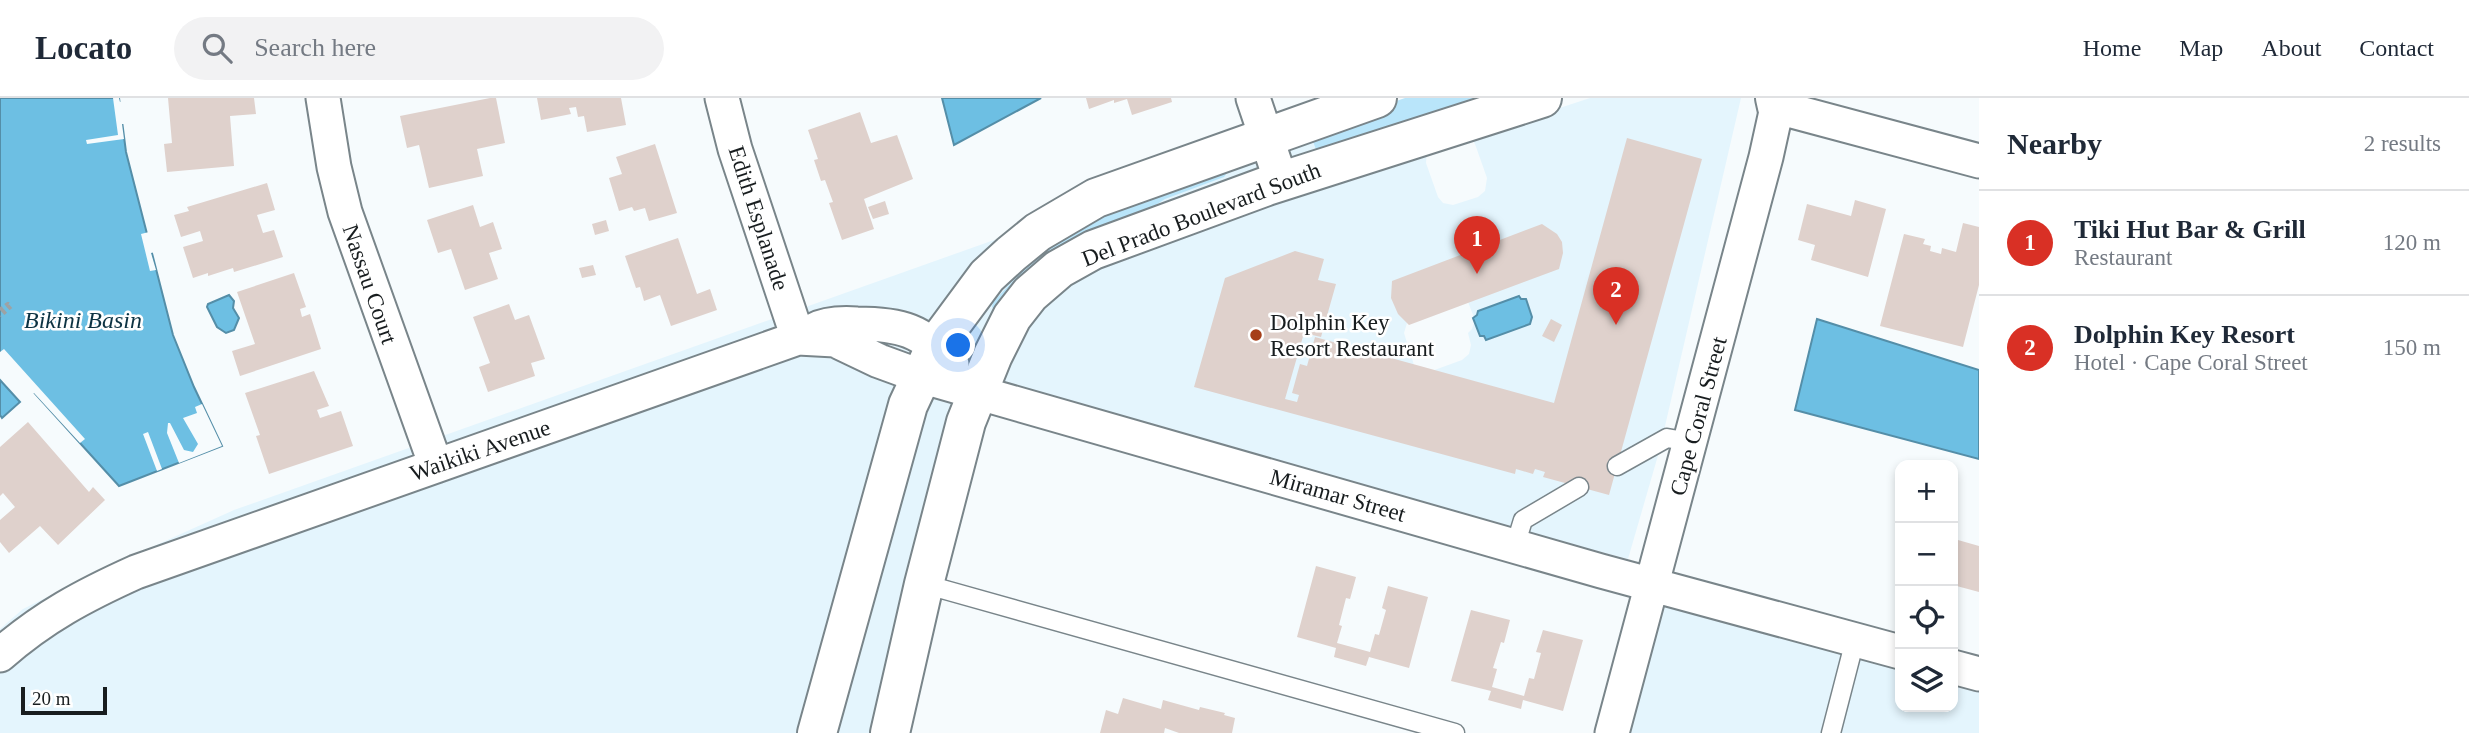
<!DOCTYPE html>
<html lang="en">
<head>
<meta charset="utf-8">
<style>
  body { margin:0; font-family:Georgia,serif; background:#f2f2f3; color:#1f2937 }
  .controls { position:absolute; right:21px; bottom:21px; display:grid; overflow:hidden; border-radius:14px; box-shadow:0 4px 10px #0003 }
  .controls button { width:63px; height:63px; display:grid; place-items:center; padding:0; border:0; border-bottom:2px solid #e0e1e3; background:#fff; color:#1f2937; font:35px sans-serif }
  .scale { position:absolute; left:21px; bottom:18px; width:86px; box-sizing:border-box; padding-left:7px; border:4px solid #181d1f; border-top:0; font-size:19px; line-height:24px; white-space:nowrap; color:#181d1f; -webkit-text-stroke:5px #fff; paint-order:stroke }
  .you { position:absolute; left:959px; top:248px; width:24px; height:24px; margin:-18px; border:5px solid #fff; border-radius:50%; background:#1a73e8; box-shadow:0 0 0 10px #1a73e833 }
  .badge { display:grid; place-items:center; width:46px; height:46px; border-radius:50%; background:#d93025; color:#fff; font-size:23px; font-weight:700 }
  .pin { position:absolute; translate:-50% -58px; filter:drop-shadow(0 2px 4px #0008) }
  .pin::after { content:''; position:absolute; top:37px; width:24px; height:21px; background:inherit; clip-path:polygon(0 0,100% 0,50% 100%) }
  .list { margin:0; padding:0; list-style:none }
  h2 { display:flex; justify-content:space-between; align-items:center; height:91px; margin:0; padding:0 28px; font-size:30px }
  h2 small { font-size:23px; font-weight:400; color:#747a83 }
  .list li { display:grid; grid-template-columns:46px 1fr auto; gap:21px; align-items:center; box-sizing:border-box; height:105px; padding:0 28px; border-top:2px solid #e0e1e3 }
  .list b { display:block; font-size:26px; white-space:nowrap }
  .list p { margin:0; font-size:23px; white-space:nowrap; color:#747a83 }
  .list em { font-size:23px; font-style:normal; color:#747a83 }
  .icon { flex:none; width:38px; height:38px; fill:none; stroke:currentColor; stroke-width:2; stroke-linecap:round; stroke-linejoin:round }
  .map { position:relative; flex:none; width:1979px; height:635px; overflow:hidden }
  header { display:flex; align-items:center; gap:42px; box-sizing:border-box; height:98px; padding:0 35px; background:#fff; border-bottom:2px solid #e0e1e3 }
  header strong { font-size:33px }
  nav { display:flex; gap:38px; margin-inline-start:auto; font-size:24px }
  .search { width:490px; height:63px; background:#f2f2f3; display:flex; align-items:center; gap:18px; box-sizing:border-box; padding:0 24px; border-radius:38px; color:#747a83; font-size:26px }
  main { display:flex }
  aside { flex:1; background:#fff }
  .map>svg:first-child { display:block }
  .built { fill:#e4f5fd; fill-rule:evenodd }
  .green { fill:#b9e5fa }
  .water { fill:#6dbfe3; stroke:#548ea8; stroke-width:2 }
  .pier { fill:#f6fbfd }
  .building { fill:#dfd1cc }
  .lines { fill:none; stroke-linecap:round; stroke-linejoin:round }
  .service-casing { stroke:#79858a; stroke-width:21 }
  .minor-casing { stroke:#79858a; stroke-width:37 }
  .tertiary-casing { stroke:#79858a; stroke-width:42 }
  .path { stroke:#9da2a4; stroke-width:4.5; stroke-dasharray:3.5 3.5; stroke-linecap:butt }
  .service { stroke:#fff; stroke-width:18 }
  .minor { stroke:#fff; stroke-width:33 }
  .tertiary { stroke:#fff; stroke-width:38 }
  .poi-dot { fill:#a63f19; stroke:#fff; stroke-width:2.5 }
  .labels { text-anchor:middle; stroke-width:5; stroke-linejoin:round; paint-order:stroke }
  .street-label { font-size:23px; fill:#181d1f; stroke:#fff }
  .poi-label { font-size:23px; fill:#181d1f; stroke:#fff; text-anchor:start }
  .water-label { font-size:24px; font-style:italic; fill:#0d3343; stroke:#fff }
</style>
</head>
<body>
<header>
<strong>Locato</strong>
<div class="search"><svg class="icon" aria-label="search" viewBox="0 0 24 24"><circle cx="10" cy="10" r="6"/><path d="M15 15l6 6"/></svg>Search here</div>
<nav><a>Home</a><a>Map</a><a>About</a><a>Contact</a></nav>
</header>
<main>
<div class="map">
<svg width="1979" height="635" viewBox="0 0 1979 635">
  <rect width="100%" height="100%" fill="#f6fbfd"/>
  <path class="built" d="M1424 0H1489L1087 138 955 287 940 367 874 635H832L912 343 941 270 998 189 1073 130Z
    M1590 0H1741L1659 354 1628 461 992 296 1040 208 1098 167 1185 134 1427 53 1426 65 1438 99 1443 105 1453 107 1478 99 1485 93 1487 80 1475 46 1471 39ZM1468 204 1475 222 1472 231 1468 235 1471 247 1469 256 1462 262 1429 274 1414 267 1404 235 1410 215Z
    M1011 136 987 155 802 635H0V531L23 511 112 467 234 412Z
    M1644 481 1900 558V609H1953V574L1979 582V635H1599Z"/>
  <path class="green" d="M1405 0H1493L1317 54 1312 41 1321 29Z
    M1229 72 1224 79 1165 101 994 211 992 209 993 204 1059 134Z"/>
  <path class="water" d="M0 0H119L126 54 173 237 194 289 222 348 119 388 0 257Z
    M942 0H1041L954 47Z
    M229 197 234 203 233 210 239 220 234 232 226 235 217 229 207 209 208 206Z
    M1519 198 1521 201H1526L1532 219 1530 226 1486 242 1484 238H1480L1473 220 1477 217 1478 213Z
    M1817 221 1979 272V361L1795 312Z
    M0 282 20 304 2 320 0 317Z"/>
  <path class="pier" d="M113 0H119L120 4 123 3 125 26H122L124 41 87 46 86 42 118 37Z
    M149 134 155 154 151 155 156 172 150 173 141 136Z
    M4 251 85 341 80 345 34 295 31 297 0 262V254Z
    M202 306 222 348 179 365 167 335 168 325H170L184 352 193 354 198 346 183 320 197 315 195 309Z
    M148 334 162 371 157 373 143 336Z"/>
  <path class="building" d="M168 0H254L256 16 230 18 234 68 167 74 164 46 172 45Z
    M490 0H496L505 45 477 51 483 78 429 90 419 47 407 50 400 18Z
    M537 0H621L626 27 587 34 584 18 578 19 576 9 569 10 571 16 541 22Z
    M1086 0H1171L1172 4 1132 17 1127 1 1114 5V2L1089 11Z
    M860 14 871 45 897 37 913 81 864 101 874 131 842 142 829 105 833 104 825 82 821 83 814 62 818 61 808 32Z
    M1627 40 1702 61 1609 397 1543 379 1545 374 1535 371 1533 376 1516 371 1515 376 1194 289 1225 180 1295 153 1324 161 1318 182 1336 186 1321 239 1304 235 1285 301 1297 304 1299 297 1292 295 1300 266 1307 268 1315 239 1554 305Z
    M655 46 677 115 649 123 645 110 634 113 632 109 619 113 609 80 622 76 616 59Z
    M267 85 275 112 257 117 263 135 274 132 283 159 234 174 233 170 208 178V175L193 180 183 149 203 143 200 133 181 139 174 117 189 113 187 109Z
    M1855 102 1886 111 1868 179 1811 162 1815 147 1798 142 1807 106 1851 118Z
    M885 103 889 116 873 121 868 109Z
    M473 107 480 129 493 124 502 151 489 155 498 181 465 192 451 151 438 155 427 122Z
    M606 122 609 133 595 137 592 126Z
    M1963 125 1979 129V187L1963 249 1880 228 1904 136 1925 141 1923 146 1931 148 1930 153 1941 156 1942 150 1956 154Z
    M1542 126 1557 136 1562 144 1563 155 1559 171 1409 227 1398 216 1391 200 1392 183Z
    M678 140 697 196 710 191 717 212 671 228 660 197 644 203 640 189 636 190 625 158Z
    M593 167 596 177 582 180 579 170Z
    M294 175 306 209 300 211 302 219 310 216 321 251 240 278 232 253 255 246 237 194Z
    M509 206 515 222 529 217 545 261 531 265 535 278 488 294 479 269 490 265 473 219Z
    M1551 221 1562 227 1554 244 1542 238Z
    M314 273 329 308 317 312 320 320 341 313 353 348 269 376 256 338 260 337 245 295Z
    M28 324 89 394 93 389 105 402 58 447 40 428 9 455 0 444V422L15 409 3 395 0 398V349Z
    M1958 442 1979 448V494L1953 487V460Z
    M1316 468 1356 479 1350 501 1346 500 1339 527 1342 528 1337 545 1370 554 1375 536 1379 537 1386 512 1382 510 1388 488 1428 499 1409 570 1369 559 1366 568 1334 559 1336 550 1297 539Z
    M1471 512 1510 522 1504 545 1501 544 1493 570 1497 571 1492 589 1524 598 1529 580 1534 581 1541 555 1536 554 1543 532 1583 542 1563 613 1523 602 1521 611 1488 602 1491 593 1451 583Z
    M1123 600 1161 611 1163 602 1199 612 1200 609 1225 615 1224 617 1235 620 1232 635H1179L1165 630 1164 635H1100L1106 612 1118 616Z"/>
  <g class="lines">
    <g class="service-casing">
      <path id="service" d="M1617 368 1667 340 1690 344
        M1515 448 1523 422 1579 389
        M924 486 1455 635
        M1831 635 1855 542"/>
    </g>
    <g class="minor-casing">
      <path id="minor" d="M323 0 334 69 345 114 436 368
        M722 0 735 51 798 240
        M1253 0 1281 83
        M1777 9 1979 63
        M814 232C827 225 843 225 857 226 901 226 922 232 952 266
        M0 557C43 519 85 497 136 474L798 240 835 242 879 263 920 278 1601 473 1900 554
        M1953 569 1979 576
        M1612 635 1766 59 1779 0"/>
    </g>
    <g class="tertiary-casing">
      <path id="tertiary" d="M1775 0 1777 9
        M817 635 908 307 936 247 987 178 1011 156 1038 134 1096 100 1377 0
        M890 635 924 486 966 324 993 257 1012 219 1030 196 1059 171 1093 152 1267 88 1542 0"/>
    </g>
    <path class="path" d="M0 212 8 206 11 208 0 218"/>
    <use href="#service" class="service"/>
    <use href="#minor" class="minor"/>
    <use href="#tertiary" class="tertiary"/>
  </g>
  <circle class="poi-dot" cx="1256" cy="237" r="7"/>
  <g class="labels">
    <g class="street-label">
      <text transform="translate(1201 116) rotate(-21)" y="8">Del Prado Boulevard South</text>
      <text transform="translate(759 120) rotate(72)" y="8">Edith Esplanade</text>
      <text transform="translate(370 186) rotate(71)" y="8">Nassau Court</text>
      <text transform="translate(1698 318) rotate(-75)" y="8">Cape Coral Street</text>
      <text transform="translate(480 352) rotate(-19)" y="8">Waikiki Avenue</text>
      <text transform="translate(1338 397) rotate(16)" y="8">Miramar Street</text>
    </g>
    <g class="poi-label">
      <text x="1270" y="232">Dolphin Key<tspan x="1270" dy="26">Resort Restaurant</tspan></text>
    </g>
    <g class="water-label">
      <text x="83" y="230">Bikini Basin</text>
    </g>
  </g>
</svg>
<div class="controls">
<button>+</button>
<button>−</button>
<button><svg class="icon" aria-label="locate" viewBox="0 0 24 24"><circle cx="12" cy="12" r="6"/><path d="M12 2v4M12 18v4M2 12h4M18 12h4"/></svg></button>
<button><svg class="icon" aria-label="layers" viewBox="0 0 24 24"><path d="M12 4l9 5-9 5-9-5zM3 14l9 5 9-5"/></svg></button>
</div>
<div class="scale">20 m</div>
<div class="you"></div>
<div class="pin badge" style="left:1477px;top:176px">1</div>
<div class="pin badge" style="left:1616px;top:227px">2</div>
</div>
<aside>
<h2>Nearby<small>2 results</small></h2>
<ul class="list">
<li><span class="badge">1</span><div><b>Tiki Hut Bar &amp; Grill</b><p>Restaurant</p></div><em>120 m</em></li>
<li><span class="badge">2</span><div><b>Dolphin Key Resort</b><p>Hotel · Cape Coral Street</p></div><em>150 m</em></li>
</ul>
</aside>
</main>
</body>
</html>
